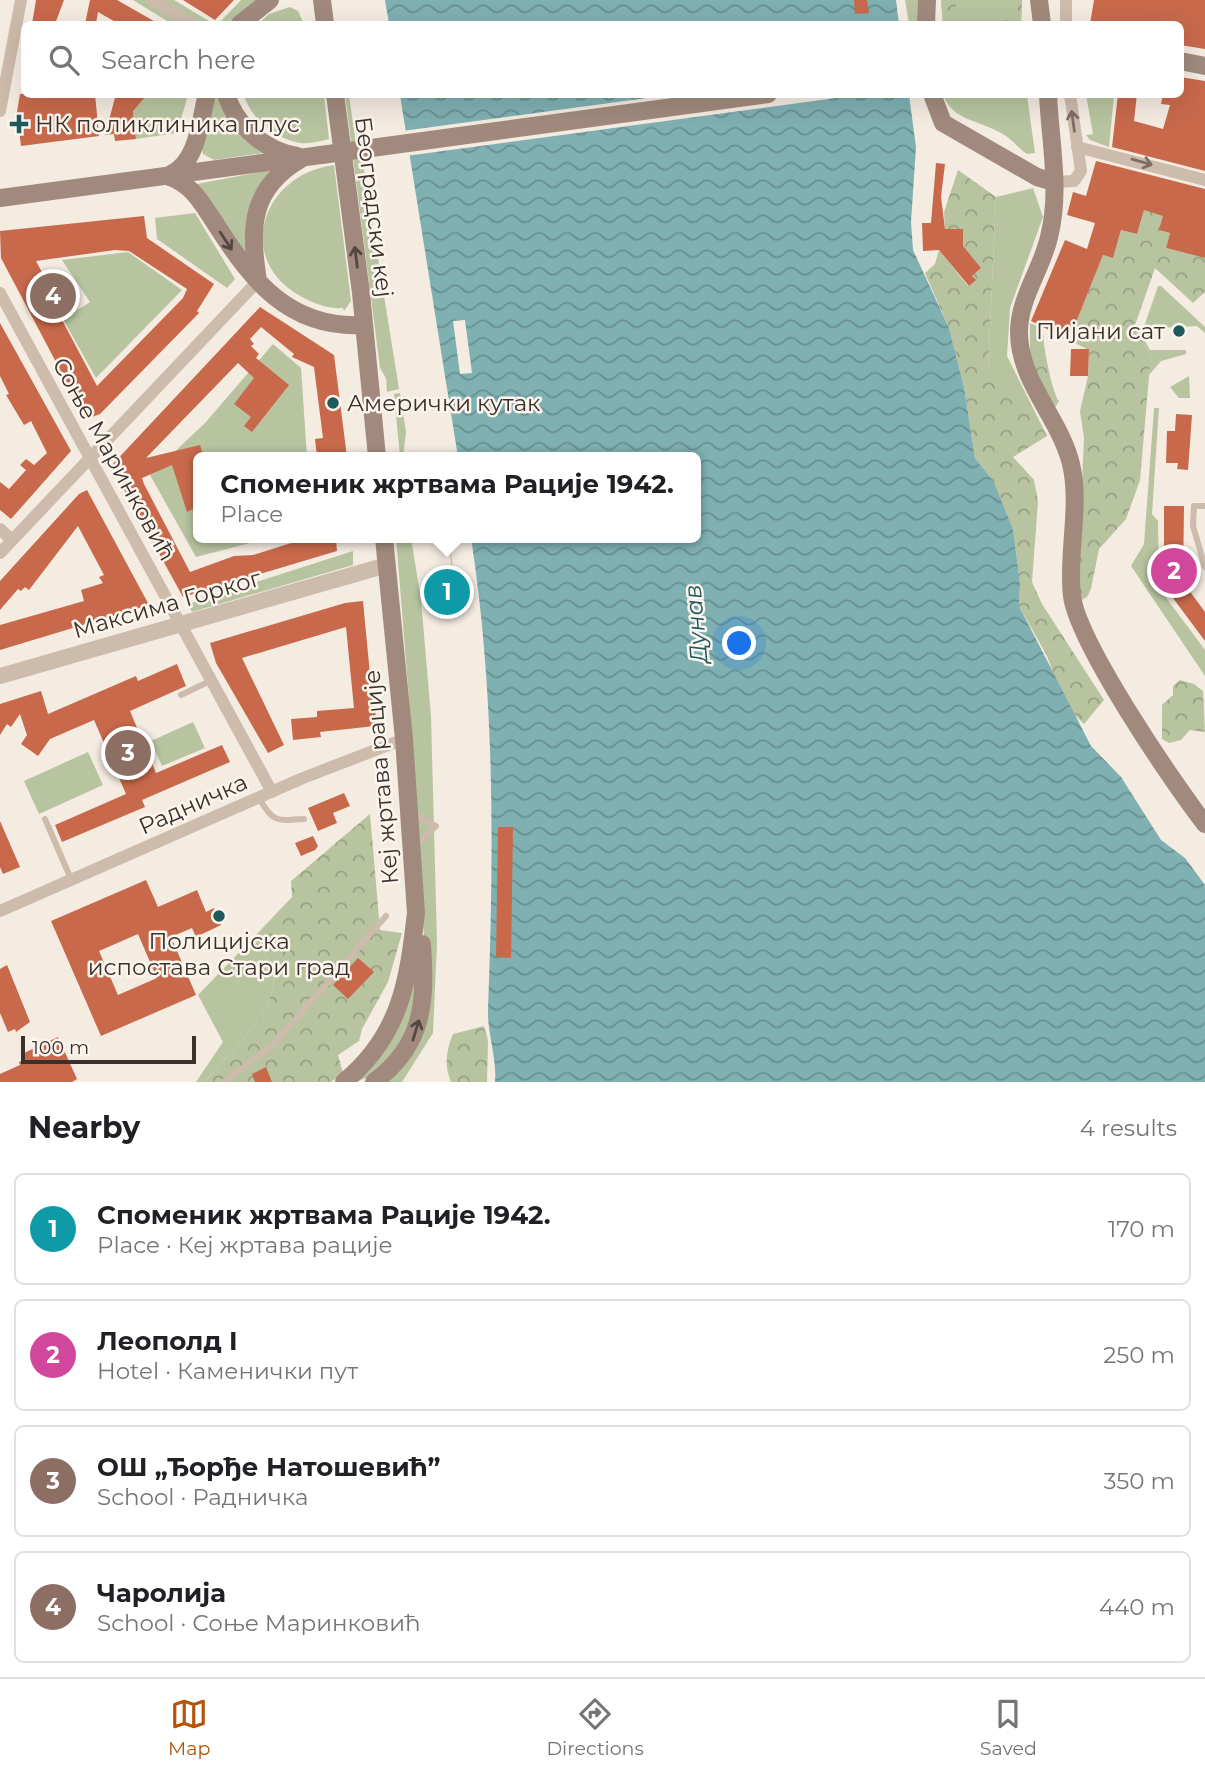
<!DOCTYPE html>
<html lang="en">
<head>
<meta charset="utf-8">
<style>
  body { margin:0; font-family:Montserrat,sans-serif; background:#f2f2f2; color:#202124 }
  .scale { position:absolute; left:21px; bottom:18px; width:175px; box-sizing:border-box; padding-left:7px; border:4px solid #3b302b; border-top:0; font-size:19px; line-height:24px; white-space:nowrap; color:#3b302b; -webkit-text-stroke:5px #fbf5ee; paint-order:stroke }
  .you { position:absolute; left:740px; top:644px; width:24px; height:24px; margin:-18px; border:5px solid #fff; border-radius:50%; background:#1a73e8; box-shadow:0 0 0 10px #1a73e833 }
  .badge { display:grid; place-items:center; width:46px; height:46px; border-radius:50%; background:#b45309; color:#fff; font-size:23px; font-weight:700 }
  .pin { position:absolute; translate:-50% -50%; border:4px solid #fff; box-shadow:0 2px 7px #0006 }
  .popup { position:absolute; left:193px; top:452px; width:508px; height:91px; box-sizing:border-box; display:grid; place-content:center; border-radius:10px; background:#fff; filter:drop-shadow(0 2px 5px #0005); font-size:23px; white-space:nowrap; color:#757577 }
  .popup b { font-size:26px; color:#202124 }
  .popup::after { content:''; position:absolute; left:50%; top:100%; margin-left:-14px; border:14px solid transparent; border-top-color:#fff }
  .list { margin:0; padding:0; list-style:none }
  h2 { display:flex; justify-content:space-between; align-items:center; height:91px; margin:0; padding:0 28px; font-size:30px }
  h2 small { font-size:23px; font-weight:400; color:#757577 }
  .list li { display:grid; grid-template-columns:46px 1fr auto; gap:21px; align-items:center; box-sizing:border-box; height:112px; margin:0 14px 14px; padding:0 14px; border:2px solid #e0e0e0; border-radius:10px }
  .list b { display:block; font-size:26px; white-space:nowrap }
  .list p { margin:0; font-size:23px; white-space:nowrap; color:#757577 }
  .list em { font-size:23px; font-style:normal; color:#757577 }
  .icon { flex:none; width:38px; height:38px; fill:none; stroke:currentColor; stroke-width:2; stroke-linecap:round; stroke-linejoin:round }
  .map { position:relative; flex:none; width:1205px; height:1082px; overflow:hidden }
  .search { position:absolute; background:#fff; box-shadow:0 7px 28px #0002; left:21px; right:21px; top:21px; height:77px; display:flex; align-items:center; gap:18px; box-sizing:border-box; padding:0 24px; border-radius:10px; color:#757577; font-size:26px }
  .sheet { height:595px; background:#fff }
  nav { display:flex; justify-content:space-around; align-items:center; box-sizing:border-box; height:98px; border-top:2px solid #e0e0e0; background:#fff; font-size:19px; color:#757577 }
  nav a { display:grid; justify-items:center; gap:4px }
  nav .on { color:#b45309 }
  .map>svg:first-child { display:block }
  .green { fill:#b8c4a0 }
  .forest { fill:url(#forest-crowns) }
  .water { fill:url(#water-waves) }
  .pier { fill:#f4ebe1 }
  .building { fill:#c8694b; fill-rule:evenodd }
  .lines { fill:none; stroke-linecap:round; stroke-linejoin:round }
  .service { stroke:#cdbbac; stroke-width:6 }
  .minor { stroke:#cdbbac; stroke-width:12 }
  .tertiary { stroke:#cdbbac; stroke-width:16 }
  .secondary { stroke:#a18a7d; stroke-width:18 }
  .secondary-bridge { stroke:#a18a7d; stroke-width:18 }
  .oneway { stroke:#7d6f65 }
  .oneway2 { stroke:#544640 }
  .poi-dot { fill:#1f5a5e; stroke:#fbf5ee; stroke-width:2.5 }
  .labels { text-anchor:middle; stroke-width:5; stroke-linejoin:round; paint-order:stroke }
  .poi-label { font-size:23px; fill:#3b302b; stroke:#fbf5ee; text-anchor:start }
  .street-label { font-size:23px; fill:#3b302b; stroke:#fbf5ee }
  .water-label { font-size:24px; font-style:italic; fill:#1f5a5e; stroke:#fbf5ee }
</style>
</head>
<body>
<div class="map">
<svg width="1205" height="1082" viewBox="0 0 1205 1082">
  <defs>
    <pattern id="forest-crowns" width="20" height="18" patternUnits="userSpaceOnUse" patternTransform="scale(1.75)"><rect width="20" height="18" fill="#b8c4a0"/><path d="M2 6a3 3 0 1 1 6 0M12 15a3 3 0 1 1 6 0" fill="none" stroke="#97a083"/></pattern>
    <pattern id="water-waves" width="16" height="10" patternUnits="userSpaceOnUse" patternTransform="scale(1.75)"><rect width="16" height="10" fill="#7fb0b2"/><path d="M0 5q4-4 8 0t8 0" fill="none" stroke="#699091"/></pattern>
  </defs>
  <rect width="100%" height="100%" fill="#f4ebe1"/>
  <path class="green" d="M133 0H147L188 24H172Z
    M155 0H174L209 21 207 24H196Z
    M241 0H256L227 24 220 22Z
    M905 0H923L924 24H909Z
    M941 0H1022L1021 24H943Z
    M290 7 298 11 304 24H258L269 14Z
    M148 95H188L177 133 136 139 133 110Z
    M213 95H220L264 153 214 160 203 154 201 144Z
    M244 95H324L329 139C321 141 310 144 301 143 277 140 250 118 244 95Z
    M345 95H349L358 158H362L399 389 387 392 386 378 380 368Z
    M943 95H1027L1035 153 1027 154C1018 148 1011 138 1001 133 979 120 953 121 943 95Z
    M1086 95H1114L1109 147 1090 140 1086 135 1093 134Z
    M334 165 351 301 344 311 343 308C330 309 318 305 306 299 233 264 259 175 334 165Z
    M270 170 274 171 251 266 197 184Z
    M1033 188 1043 217 1010 308 1007 356 1026 394 1013 407 988 370 996 197Z
    M195 213 235 279 227 288 157 239 155 218Z
    M128 252 182 290 96 378 63 319 90 302 62 260Z
    M1158 286H1161L1205 327V333L1197 326 1138 329 1150 350H1186V354L1161 361 1149 375 1151 354 1134 328 1144 327Z
    M273 344 301 368 307 457H198V538H270L196 557 150 475 205 423Z
    M1189 376 1190 398H1179L1170 387Z
    M400 393 406 432 403 457H400L394 394Z
    M1154 408H1159L1152 514 1158 521 1159 588 1205 650V676L1131 566 1144 544Z
    M396 538H411L421 600 431 716 437 943 433 1033 402 1082H374L403 1057 425 955 410 710Z
    M449 540 456 590 453 597 442 600 441 595 453 584Z
    M353 551V565L192 612 188 604Z
    M193 722 205 748 162 766 151 741Z
    M88 752 103 785 39 814 24 781Z
    M255 936C260 947 268 958 272 970 284 1005 225 1057 205 1082H196L223 1042 198 995Z
    M416 962C416 976 418 992 415 1006 408 1037 384 1082 348 1082Z"/>
  <path class="forest" d="M941 0H957L954 14 969 24H943Z
    M996 0H1022L1021 24H991L997 8Z
    M958 170 996 197 988 370 1013 386V406L1026 394 1047 436 1013 457 1034 480 1038 501 1032 582 1042 604 1104 700 1084 724 1071 711 1059 688 1047 656 1019 606 1020 583 1013 529 994 482 975 458 964 387 949 328 925 273 935 264 939 250 968 286 975 280 972 276 981 268 945 229 944 212Z
    M1151 207 1165 211 1160 230 1170 233 1166 248 1205 258V292L1193 303 1155 268 1134 328 1151 354 1140 480 1126 519 1099 549 1091 589 1087 597 1080 601 1078 572 1084 438 1080 411 1088 376 1089 350 1069 340 1103 255 1113 258 1121 230 1137 234 1144 210 1149 212Z
    M1030 323 1043 329C1042 341 1052 393 1059 401L1054 409 1030 359Z
    M1180 680 1194 684 1203 691 1205 732 1190 730 1181 740 1169 743 1162 739V705L1173 695V686Z
    M370 814 380 930 402 933 388 982 362 1029 359 1041 338 1055 343 1073 331 1082H205C225 1057 284 1005 272 970 268 958 260 947 255 936L292 897 291 881Z
    M484 1026 488 1040 487 1082H451C444 1065 446 1051 453 1034Z"/>
  <path class="water" d="M385 0H896L899 24H389Z
    M400 95H909L916 147 911 222 913 250 949 328 964 387 975 458 994 482 1013 529 1020 583 1019 606 1091 746 1121 777 1161 840 1185 858 1205 885V1082H495C497 1057 487 1033 488 1009 494 853 495 692 471 538H696V457H458Z"/>
  <path class="pier" d="M669 95H858L406 156 402 131Z
    M465 320 472 373 460 374 453 321Z"/>
  <path class="building" d="M36 0H64L55 24H32Z
    M90 0H117L159 24H119L98 12 96 24H85Z
    M183 0H234L215 20Z
    M854 0H867L869 13 855 14Z
    M1094 0H1205V49L1180 45V24H1090Z
    M1180 77 1205 81V171L1112 147 1118 94H1137L1134 121 1163 129 1170 105 1161 104 1163 94H1180Z
    M20 94H95L99 136 21 146 17 112Z
    M116 94H148L133 111 136 139 115 141 114 134 105 135Z
    M1096 161 1205 189V258L1166 248 1170 233 1159 230 1163 216 1144 210 1137 234 1121 230 1113 258 1103 255 1069 340 1031 321 1065 240 1087 249 1095 223 1067 215 1073 192 1086 196Z
    M936 163 945 164 941 197 945 229H963V246L981 268 972 276 976 280 969 286 939 250 923 251 922 223H931Z
    M144 216 147 238 214 284 197 311 199 313 100 414 92 417 76 400 1 258 0 231ZM115 250 129 251 187 289 183 298 97 386 61 318 65 316 36 261Z
    M260 307 334 355 347 457H317L315 439 323 438 314 367 292 357 294 354 261 327 250 339 254 344 251 346 259 354 256 358 289 385 252 432 244 426 251 417 234 404 254 378 238 363 146 458 200 445 204 457H199V506L187 512 172 465 142 478 144 484 190 572 234 556 253 555 307 538 324 541V538H336L337 551 183 597 111 466Z
    M0 323 71 451 11 519 0 510V482L9 489 26 470 20 465 26 459 34 465 47 453 31 421 24 425 6 395 9 394 0 376Z
    M1071 349H1089L1088 376H1070Z
    M1176 414 1192 415 1188 470 1177 469 1178 463H1166L1167 431H1175Z
    M87 490 149 605 0 650V625L84 601 81 590 103 583 99 577 104 575 78 526 29 590 25 587 21 591 18 589 0 610V581L79 494Z
    M1164 506H1184L1183 582 1205 612V641L1164 586Z
    M363 601 373 706H376L375 726 320 732 321 737 293 740 291 719 317 717V711L354 708 346 627 242 658 284 745 268 753 216 663 210 643 345 603Z
    M177 664 186 686 130 711 156 773 222 745 230 762 142 800 145 807 62 842 55 825 126 794 94 720 50 739 38 756 21 744 27 735 20 714 11 727 7 724 0 735V704L41 691 48 714 136 676 138 681Z
    M344 793 350 806 333 813 337 823 318 831 308 808Z
    M0 821 20 867 3 874 0 867Z
    M498 827H513L511 958 496 957Z
    M313 836 318 846 315 850 301 856 295 843Z
    M146 880 158 907 197 890 206 912 214 908 221 925 196 937 192 928 171 937 196 995 101 1036 51 921ZM138 934 157 978 118 995 99 951Z
    M358 958 374 972 348 999 333 985Z
    M7 965 30 1022 16 1032 15 1029 8 1032 0 1013V969Z
    M58 1037 77 1079 72 1082H0V1074L20 1065 19 1062 25 1059 22 1054Z
    M266 1067 272 1082H255L252 1074Z"/>
  <g class="lines">
    <path class="service" d="M1205 506H1194L1193 526 1205 567
      M181 695 210 681
      M259 798C273 823 277 821 304 819
      M411 812 436 826 414 847
      M45 819 71 879
      M224 1082 273 1045 386 916"/>
    <path class="minor" d="M152 0 193 24
      M1066 0V24
      M0 111 21 0
      M1077 147 1205 180
      M1054 182 1074 181 1081 171 1070 94
      M0 293 272 792
      M0 529 12 540
      M0 553 258 281
      M0 911 303 778 404 739"/>
    <path class="tertiary" d="M0 676 387 565"/>
    <path class="secondary" d="M322 0 325 24
      M1039 0 1042 24
      M240 24 270 0
      M926 24 927 0
      M1180 61 1205 66
      M226 94C236 126 265 151 297 156
      M335 94 361 293 377 457
      M932 94 943 123 1037 177 1054 182
      M1048 94C1050 141 1061 191 1049 237 1042 269 1019 298 1019 332 1019 382 1060 418 1071 464 1081 506 1067 553 1072 596 1078 643 1173 783 1205 824
      M386 146 768 94
      M171 174C198 162 200 120 207 94
      M167 176C192 184 201 202 215 223 252 281 289 329 364 325
      M0 198 321 155
      M258 281C250 229 249 189 301 159
      M344 1082C401 1035 408 981 416 913L404 739 384 538
      M374 1082C424 1045 426 1002 422 944"/>
    <path class="secondary-bridge" d="M321 155 386 146"/>
  </g>
  <defs><path id="oneway-shaft" d="M-6 0H5M1.5-3L5.5 0L1.5 3" fill="none" stroke-width="1.6" stroke-linecap="round" stroke-linejoin="round" transform="scale(1.75)"/></defs>
  <g class="oneway">
    <use href="#oneway-shaft" transform="translate(1073 121) rotate(-98)"/>
    <use href="#oneway-shaft" transform="translate(1142 162) rotate(16)"/>
  </g>
  <g class="oneway2">
    <use href="#oneway-shaft" transform="translate(226 241) rotate(57)"/>
    <use href="#oneway-shaft" transform="translate(356 257) rotate(-97)"/>
    <use href="#oneway-shaft" transform="translate(416 1030) rotate(-73)"/>
  </g>
  <g class="poi-dot">
    <path d="M15.5 113.5h7v7h7v7h-7v7h-7v-7h-7v-7h7z"/>
    <circle cx="1179" cy="331" r="7"/>
    <circle cx="333" cy="403" r="7"/>
    <circle cx="219" cy="916" r="7"/>
  </g>
  <g class="labels">
    <g class="poi-label">
      <text x="35" y="132">НК поликлиника плус</text>
      <text x="1165" y="339" text-anchor="end">Пијани сат</text>
      <text x="347" y="411">Амерички кутак</text>
      <text x="219" y="949" text-anchor="middle">Полицијска<tspan x="219" dy="26">испостава Стари град</tspan></text>
    </g>
    <g class="street-label">
      <text transform="translate(374 207) rotate(83)" y="8">Београдски кеј</text>
      <text transform="translate(114 459) rotate(61)" y="8">Соње Маринковић</text>
      <text transform="translate(167 604) rotate(-16)" y="8">Максима Горког</text>
      <text transform="translate(381 777) rotate(-95)" y="8">Кеј жртава рације</text>
      <text transform="translate(193 804) rotate(-24)" y="8">Радничка</text>
    </g>
    <g class="water-label">
      <text transform="translate(696 624) rotate(-95)" y="8">Дунав</text>
    </g>
  </g>
</svg>
<div class="scale">100 m</div>
<div class="you"></div>
<div class="pin badge" style="left:447px;top:592px;background:#0f9aa8">1</div>
<div class="popup"><b>Споменик жртвама Рације 1942.</b>Place</div>
<div class="pin badge" style="left:1174px;top:571px;background:#d1479c">2</div>
<div class="pin badge" style="left:128px;top:753px;background:#8d6e63">3</div>
<div class="pin badge" style="left:53px;top:296px;background:#8d6e63">4</div>
<div class="search"><svg class="icon" aria-label="search" viewBox="0 0 24 24"><circle cx="10" cy="10" r="6"/><path d="M15 15l6 6"/></svg>Search here</div>
</div>
<section class="sheet">
<h2>Nearby<small>4 results</small></h2>
<ul class="list">
<li><span class="badge" style="background:#0f9aa8">1</span><div><b>Споменик жртвама Рације 1942.</b><p>Place · Кеј жртава рације</p></div><em>170 m</em></li>
<li><span class="badge" style="background:#d1479c">2</span><div><b>Леополд I</b><p>Hotel · Каменички пут</p></div><em>250 m</em></li>
<li><span class="badge" style="background:#8d6e63">3</span><div><b>ОШ „Ђорђе Натошевић”</b><p>School · Радничка</p></div><em>350 m</em></li>
<li><span class="badge" style="background:#8d6e63">4</span><div><b>Чаролија</b><p>School · Соње Маринковић</p></div><em>440 m</em></li>
</ul>
</section>
<nav>
<a class="on"><svg class="icon" aria-label="map" viewBox="0 0 24 24"><path d="M3 6l6-2 6 2 6-2v14l-6 2-6-2-6 2zM9 4v14M15 6v14"/></svg>Map</a>
<a><svg class="icon" aria-label="directions" viewBox="0 0 24 24"><path d="M12 3l9 9-9 9-9-9zM9 14v-3h6M13 9l2 2-2 2"/></svg>Directions</a>
<a><svg class="icon" aria-label="saved" viewBox="0 0 24 24"><path d="M7 4h10v16l-5-4-5 4z"/></svg>Saved</a>
</nav>
</body>
</html>
